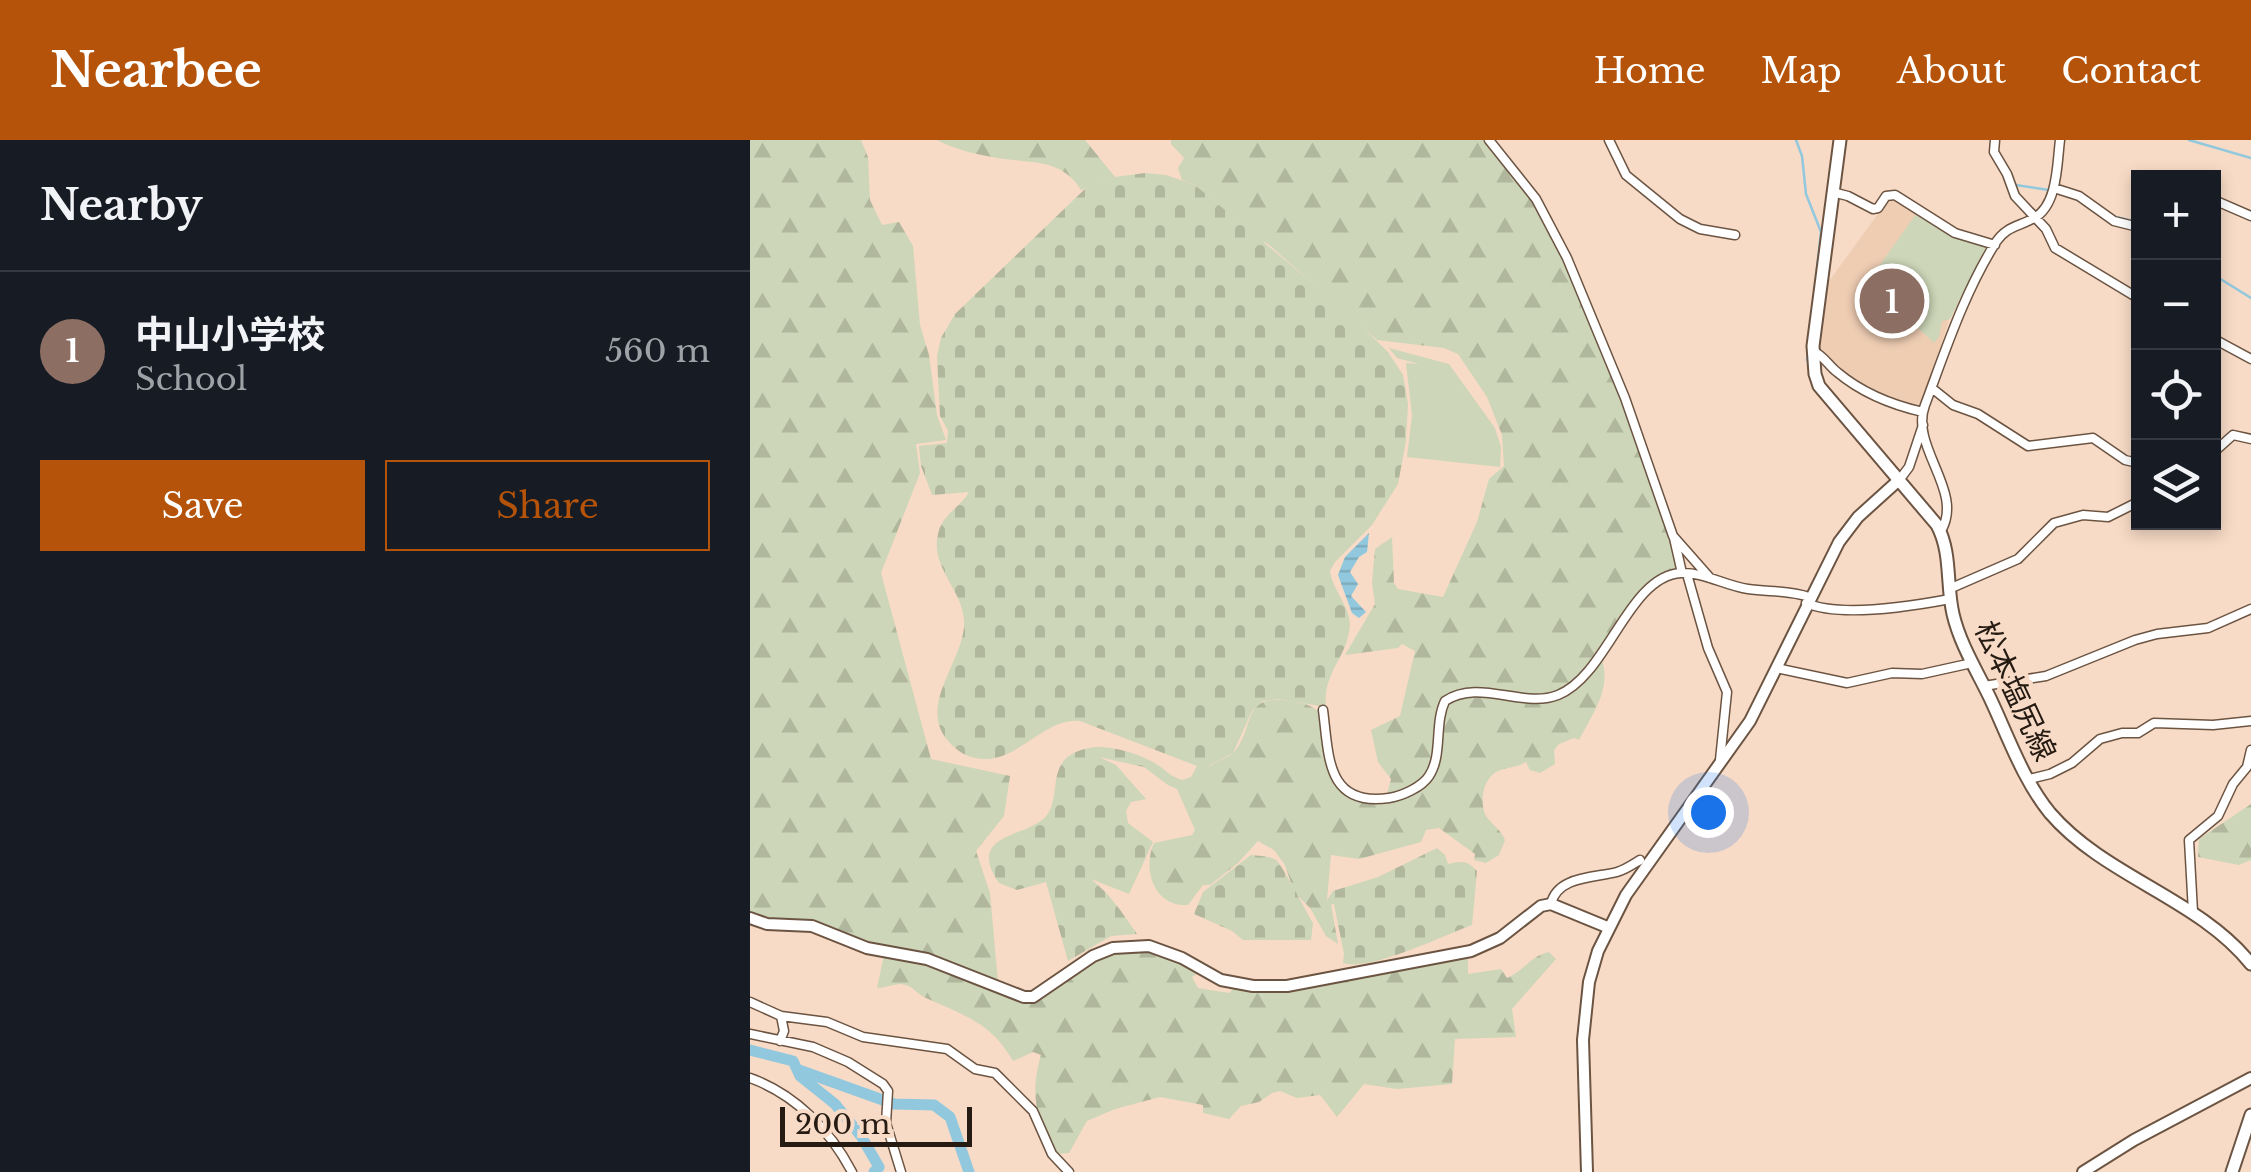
<!DOCTYPE html>
<html lang="en">
<head>
<meta charset="utf-8">
<style>
  body { margin:0; font-family:"Libre Baskerville","Noto Sans JP",serif; background:#242831; color:#f1f3f6 }
  .controls { position:absolute; right:30px; top:30px; display:grid; overflow:hidden; border-radius:0px; box-shadow:0 5px 15px #0003 }
  .controls button { width:90px; height:90px; display:grid; place-items:center; padding:0; border:0; border-bottom:2px solid #363941; background:#171b24; color:#f1f3f6; font:50px sans-serif }
  .scale { position:absolute; left:30px; bottom:25px; width:192px; box-sizing:border-box; padding-left:10px; border:5px solid #251b13; border-top:0; font-size:28px; line-height:35px; white-space:nowrap; color:#251b13; -webkit-text-stroke:8px #f7dbc6; paint-order:stroke }
  .you { position:absolute; left:958px; top:672px; width:35px; height:35px; margin:-25px; border:8px solid #fff; border-radius:50%; background:#1a73e8; box-shadow:0 0 0 15px #1a73e833 }
  .badge { display:grid; place-items:center; width:65px; height:65px; border-radius:50%; background:#b45309; color:#fff; font-size:32px; font-weight:700 }
  .pin { position:absolute; translate:-50% -50%; border:5px solid #fff; box-shadow:0 2px 10px #0006 }
  .list { margin:0; padding:0; list-style:none }
  h2 { display:flex; justify-content:space-between; align-items:center; height:130px; margin:0; padding:0 40px; font-size:42px }
  h2 small { font-size:32px; font-weight:400; color:#9ea1a6 }
  .list li { display:grid; grid-template-columns:65px 1fr auto; gap:30px; align-items:center; box-sizing:border-box; height:160px; padding:0 40px; border-top:2px solid #363941 }
  .list b { display:block; font-size:38px; white-space:nowrap }
  .list p { margin:0; font-size:32px; white-space:nowrap; color:#9ea1a6 }
  .list em { font-size:32px; font-style:normal; color:#9ea1a6 }
  .actions { display:flex; gap:20px; padding:30px 40px }
  .actions a { flex:1; padding:22px 0; border:2px solid #b45309; border-radius:0px; text-align:center; font-size:35px; color:#b45309 }
  .actions .main { background:#b45309; color:#fff }
  .icon { flex:none; width:55px; height:55px; fill:none; stroke:currentColor; stroke-width:2; stroke-linecap:round; stroke-linejoin:round }
  .map { position:relative; flex:none; width:1501px; height:1032px; overflow:hidden }
  header { display:flex; align-items:center; gap:60px; box-sizing:border-box; height:140px; padding:0 50px; background:#b45309; color:#fff }
  header strong { font-size:48px }
  nav { display:flex; gap:55px; margin-inline-start:auto; font-size:35px }
  main { display:flex }
  aside { flex:1; background:#171b24 }
  .map>svg:first-child { display:block }
  .built { fill:#efcdb3 }
  .grass { fill:#cdd6b8 }
  .forest { fill:url(#forest-firs) }
  .cemetery { fill:url(#cemetery-stones) }
  .water { fill:url(#water-rules) }
  .lines { fill:none; stroke-linecap:round; stroke-linejoin:round }
  .stream { stroke:#92c8de; stroke-width:2.5 }
  .river { stroke:#92c8de; stroke-width:11 }
  .street-casing { stroke:#6c5442; stroke-width:11 }
  .secondary-casing { stroke:#6c5442; stroke-width:14 }
  .primary-casing { stroke:#6c5442; stroke-width:15 }
  .street { stroke:#fff; stroke-width:8 }
  .secondary { stroke:#fff; stroke-width:10 }
  .primary { stroke:#fff; stroke-width:11 }
  .labels { text-anchor:middle; stroke-width:9; stroke-linejoin:round; paint-order:stroke }
  .street-label { font-size:30px; fill:#251b13; stroke:#f7dbc6 }
</style>
</head>
<body>
<header>
<strong>Nearbee</strong>
<nav><a>Home</a><a>Map</a><a>About</a><a>Contact</a></nav>
</header>
<main>
<aside>
<h2>Nearby<small></small></h2>
<ul class="list">
<li><span class="badge" style="background:#8d6e63">1</span><div><b>中山小学校</b><p>School</p></div><em>560 m</em></li>
</ul>
<div class="actions"><a class="main">Save</a><a>Share</a></div>
</aside>
<div class="map">
<svg width="1501" height="1032" viewBox="0 0 1501 1032">
  <defs>
    <pattern id="forest-firs" width="22" height="20" patternUnits="userSpaceOnUse" patternTransform="scale(2.5)"><rect width="22" height="20" fill="#cdd6b8"/><path d="M5 1l3.5 6h-7zM16 11l3.5 6h-7z" fill="#b0b79d"/></pattern>
    <pattern id="cemetery-stones" width="16" height="16" patternUnits="userSpaceOnUse" patternTransform="scale(2.5)"><rect width="16" height="16" fill="#cdd6b8"/><path d="M2 7V4a2 2 0 0 1 4 0v3zM10 15v-3a2 2 0 0 1 4 0v3z" fill="#b0b79d"/></pattern>
    <pattern id="water-rules" width="6" height="5" patternUnits="userSpaceOnUse" patternTransform="scale(2.5)"><rect width="6" height="5" fill="#92c8de"/><path d="M0 2.5h6" fill="none" stroke="#7eabbe"/></pattern>
  </defs>
  <rect width="100%" height="100%" fill="#f7dbc6"/>
  <path class="built" d="M1144 59 1204 98 1234 105 1235 109 1199 179 1181 240 1167 269 1139 262 1088 230 1069 210 1077 144 1138 60Z"/>
  <path class="grass" d="M1166 74 1204 98 1234 105 1235 109 1200 179 1192 181 1189 197 1184 203 1129 151 1122 136Z
    M639 208 699 224 745 288 751 307 750 327 657 317 662 275 656 223 669 224 647 218Z"/>
  <path class="forest" d="M0 0H111L118 17 120 60 132 85 149 82 163 106 170 185 179 215 187 275 196 300 166 304 170 333 131 433 181 619 260 636 254 676 226 711 240 753 248 842C169 809 83 798 0 774Z
    M187 0H335L365 37 331 50C311 16 275 24 242 17 224 14 204 9 187 0Z
    M421 0H734L781 58 818 128 854 213 919 392 928 427 901 442 884 459 849 511C864 546 845 569 829 600L824 598 809 604 804 610 805 624 790 633 780 630 776 622C766 628 755 627 746 632 733 640 729 662 736 676 742 685 750 688 755 700L749 715 736 723 724 720 725 714 689 688 676 690 671 702 609 719 581 715 577 760 581 764 588 804 576 796 560 768 544 752 535 725 524 710 508 701 488 723 460 745H453L438 765C404 767 392 729 404 703L442 695 445 690 427 649C449 649 448 633 463 624 469 620 479 617 484 612 506 587 490 553 540 561 552 563 560 564 569 572 576 622 572 661 635 662L641 639 628 622 621 590 650 576 665 511 652 504 648 508 595 515 625 464 622 443 625 409 642 397 644 443 648 449 693 457 727 382 739 339 754 326 752 295 737 257 708 214 694 208 627 200 518 104 510 100 445 45 432 40 428 28 434 18 421 4Z
    M1501 664V720L1489 725 1448 717 1449 699Z
    M396 810 426 819 448 833 442 837 448 848 479 853 485 847 531 850 565 846 718 815V834L751 829 757 838C774 831 780 816 799 812L806 819 762 869 766 897 705 899 702 944 647 949 614 944 587 977 570 955 547 958 530 951 522 953 509 962 491 966 479 979 453 973V965L410 957 365 969 337 981 319 1013 304 1014C287 976 279 957 291 915L283 912 263 921C241 882 213 875 176 858 165 853 165 846 151 844 143 844 135 848 127 848L134 815 174 820 287 860 359 813Z"/>
  <path class="cemetery" d="M395 33 416 35 445 45 596 171 638 212 653 235 658 264 656 301 648 344 622 385 585 422 580 431C583 453 604 469 599 492 594 521 573 533 576 567L528 559 513 561 502 571 483 613 460 625 453 638 439 649H427L418 645 394 627 349 617 366 625 396 659 381 662 376 671 378 683 403 702 379 754 341 739C362 756 372 773 387 794L361 796 318 821 296 742 267 750 249 743C214 692 280 698 297 675 313 653 293 617 339 608 358 604 390 614 406 624 416 630 421 637 432 640L441 637 447 626 330 581C291 578 266 627 225 618 215 616 206 610 199 602 165 565 217 519 214 480 212 449 180 427 188 394 192 374 210 368 219 352L182 355 171 326 169 306 197 303 198 291 190 276 187 216 191 198 205 174 337 47 365 37Z
    M687 708 695 715 698 724C712 721 717 720 727 731L722 785C694 795 620 832 593 823L594 814 584 764 578 765 577 760 583 751 628 737Z
    M501 715C509 716 520 716 526 720 531 723 557 773 563 783L561 800H493L482 791 444 774 453 752Z"/>
  <path class="water" d="M619 393 617 412 609 417 600 432 608 444 601 456 616 472 609 478 602 473 588 435 595 417Z"/>
  <g class="lines">
    <path class="stream" d="M1046 0 1052 16 1056 54 1071 92 1057 220
      M1439 0 1501 18
      M1266 45 1299 50
      M1366 77 1388 82
      M1464 135 1501 158"/>
    <path class="river" d="M0 910 43 921 50 936 85 964 111 996 129 1027 124 1032
      M49 930 144 964 184 965 200 977 219 1032"/>
    <g class="street-casing">
      <path id="street" d="M739 0 786 59 817 118 875 258 923 396 960 438
        M859 0 876 35 930 79 950 89 985 95
        M1245 0 1244 12 1257 34 1265 56 1296 89 1305 108 1388 158
        M1304 48 1329 56 1364 81 1388 87
        M1082 52 1098 56 1123 69 1128 68 1136 56 1145 55 1205 93 1245 105
        M1464 60 1501 76
        M1464 199 1501 219
        M1063 211C1074 216 1078 225 1087 232 1112 253 1142 265 1173 272
        M1183 249 1203 265 1228 274 1278 306 1343 298 1375 320 1388 323
        M1464 312 1483 295 1501 299
        M1150 339 1159 327 1173 285
        M1191 391C1215 351 1159 307 1175 265 1196 209 1214 153 1246 102 1257 86 1268 87 1284 78 1308 65 1307 23 1310 0
        M924 398 932 433
        M937 434 958 508 977 552 970 620
        M1199 449 1268 419 1304 383 1333 375 1358 377 1388 362
        M1056 463C1091 478 1163 466 1200 459
        M1026 528 1097 543 1142 533 1172 534 1222 523
        M1234 546 1296 536 1385 500 1407 494 1458 488 1501 469
        M573 570C579 616 576 667 639 658 652 656 672 647 679 636 693 615 684 584 695 561 729 538 773 569 808 555 858 535 878 436 931 433 954 432 976 446 998 449 1020 452 1038 450 1059 457
        M1279 639 1300 634 1322 623 1350 599 1372 593H1388L1404 583 1463 585 1501 581
        M801 764C807 736 844 738 867 732 875 730 882 725 890 720
        M1443 772 1439 700 1468 676 1483 644 1497 627 1501 610
        M0 862 31 876 77 882 113 897 197 909 225 929 245 933 283 971 302 1014 319 1032
        M0 894 63 907 98 922 133 944 138 951 136 983 151 1032
        M30 901 34 891 31 876
        M0 938C45 954 80 990 102 1032"/>
    </g>
    <g class="secondary-casing">
      <path id="secondary" d="M0 778 17 784 62 786 117 808 177 819 274 857H283L343 816 363 808 399 806 432 818 471 840 503 846H537L721 811 750 798 791 766 801 764 857 787
        M837 1032 833 900 839 842 848 811 876 755 1000 581 1089 402 1108 377 1150 339
        M1333 1032 1384 1000 1501 938"/>
    </g>
    <g class="primary-casing">
      <path id="primary" d="M1090 0 1063 206 1065 234 1069 246 1187 385C1202 413 1196 444 1203 474 1210 504 1227 531 1240 558 1258 596 1273 640 1300 673 1355 737 1448 758 1501 824
        M1482 1032 1501 975"/>
    </g>
    <use href="#street" class="street"/>
    <use href="#secondary" class="secondary"/>
    <use href="#primary" class="primary"/>
  </g>
  <g class="labels">
    <g class="street-label">
      <text transform="translate(1265 551) rotate(65)" y="10">松本塩尻線</text>
    </g>
  </g>
</svg>
<div class="controls">
<button>+</button>
<button>−</button>
<button><svg class="icon" aria-label="locate" viewBox="0 0 24 24"><circle cx="12" cy="12" r="6"/><path d="M12 2v4M12 18v4M2 12h4M18 12h4"/></svg></button>
<button><svg class="icon" aria-label="layers" viewBox="0 0 24 24"><path d="M12 4l9 5-9 5-9-5zM3 14l9 5 9-5"/></svg></button>
</div>
<div class="scale">200 m</div>
<div class="you"></div>
<div class="pin badge" style="left:1142px;top:161px;background:#8d6e63">1</div>
</div>
</main>
</body>
</html>
